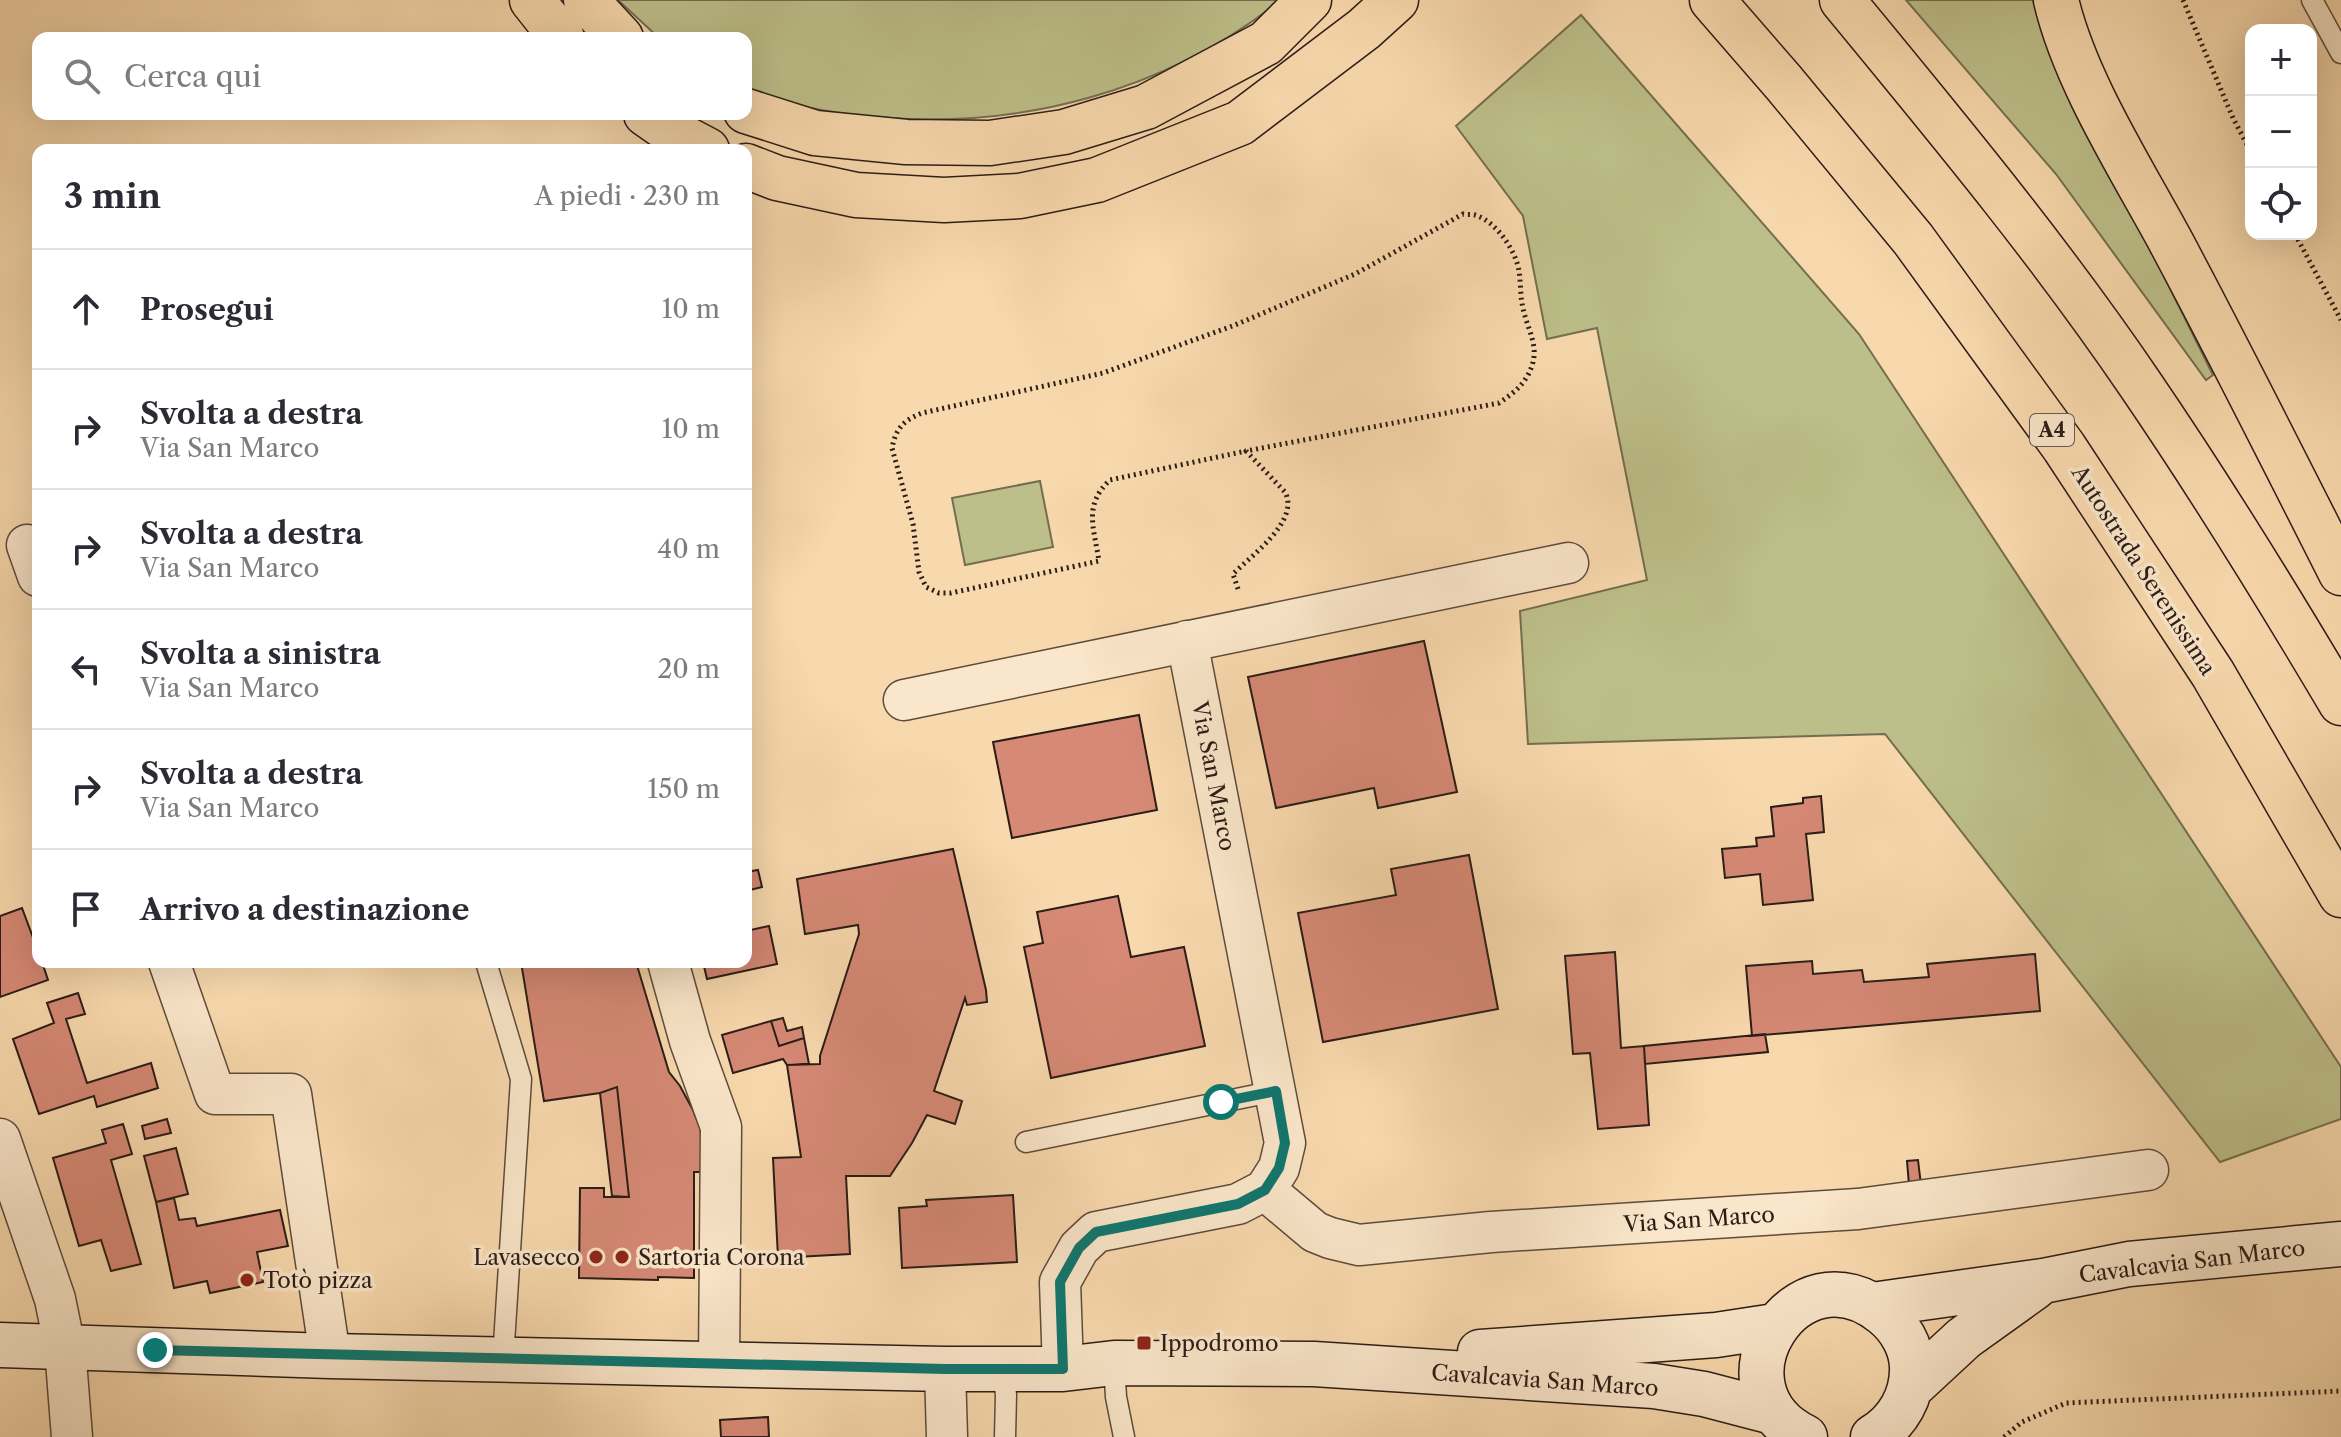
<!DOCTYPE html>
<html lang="it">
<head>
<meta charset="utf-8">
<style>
  body { margin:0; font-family:"Libre Caslon Text",serif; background:#f7f7f7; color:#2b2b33 }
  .controls { position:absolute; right:24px; top:24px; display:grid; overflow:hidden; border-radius:16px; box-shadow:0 8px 32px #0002 }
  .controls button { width:72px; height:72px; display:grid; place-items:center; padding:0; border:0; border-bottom:2px solid #e1e1e2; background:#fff; color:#2b2b33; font:40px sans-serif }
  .stop { position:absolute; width:24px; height:24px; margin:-18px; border:6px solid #0f766e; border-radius:50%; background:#fff }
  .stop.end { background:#0f766e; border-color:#fff; box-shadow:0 2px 8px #0008 }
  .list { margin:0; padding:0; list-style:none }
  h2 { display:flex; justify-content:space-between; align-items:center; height:104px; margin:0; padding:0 32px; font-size:34px }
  h2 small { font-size:26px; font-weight:400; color:#7c7c81 }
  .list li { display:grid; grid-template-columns:52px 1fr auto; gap:24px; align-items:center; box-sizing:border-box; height:120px; padding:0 32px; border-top:2px solid #e1e1e2 }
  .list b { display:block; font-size:30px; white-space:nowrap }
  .list p { margin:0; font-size:26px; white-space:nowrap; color:#7c7c81 }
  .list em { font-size:26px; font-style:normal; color:#7c7c81 }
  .icon { flex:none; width:44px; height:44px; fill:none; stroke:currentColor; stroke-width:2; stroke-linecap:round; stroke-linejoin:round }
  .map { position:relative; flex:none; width:2341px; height:1437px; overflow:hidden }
  .search { position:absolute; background:#fff; box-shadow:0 8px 32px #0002; left:32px; top:32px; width:720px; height:88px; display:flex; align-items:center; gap:20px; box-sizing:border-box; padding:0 28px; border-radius:16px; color:#7c7c81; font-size:30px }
  .panel { position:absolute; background:#fff; box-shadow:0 8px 32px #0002; left:32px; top:144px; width:720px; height:824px; border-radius:16px }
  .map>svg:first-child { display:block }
  .green { fill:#bdbf8a; stroke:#746e50; stroke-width:2 }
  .building { fill:#d68975; stroke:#2b1c17; stroke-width:2 }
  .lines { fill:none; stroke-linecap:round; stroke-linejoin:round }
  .service-casing { stroke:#5e4b3c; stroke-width:23 }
  .minor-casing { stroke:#5e4b3c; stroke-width:43 }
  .secondary-casing { stroke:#2b1c17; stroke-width:47 }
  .motorway-casing { stroke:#2b1c17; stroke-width:47 }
  .path { stroke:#2b1c17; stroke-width:5; stroke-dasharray:2 4; stroke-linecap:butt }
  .service { stroke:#fae6ca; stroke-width:20 }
  .minor { stroke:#fae6ca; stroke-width:40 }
  .secondary { stroke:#fae6ca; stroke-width:44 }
  .motorway { stroke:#f8d9ad; stroke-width:44 }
  .route { stroke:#0f766e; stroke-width:10 }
  .poi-dot { fill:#8f2418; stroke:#fae6ca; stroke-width:3 }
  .labels { text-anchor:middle; stroke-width:7; stroke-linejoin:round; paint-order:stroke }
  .shield { fill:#fae6ca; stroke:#69594d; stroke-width:2 }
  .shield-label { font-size:20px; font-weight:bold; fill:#2b1c17 }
  .street-label { font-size:22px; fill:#2b1c17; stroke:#fae6ca }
  .poi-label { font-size:22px; fill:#2b1c17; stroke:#fae6ca; text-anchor:start }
</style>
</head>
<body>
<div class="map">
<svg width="2341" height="1437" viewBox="0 0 2341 1437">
  <rect width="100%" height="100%" fill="#f8d9ad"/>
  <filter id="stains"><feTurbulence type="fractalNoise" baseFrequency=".0025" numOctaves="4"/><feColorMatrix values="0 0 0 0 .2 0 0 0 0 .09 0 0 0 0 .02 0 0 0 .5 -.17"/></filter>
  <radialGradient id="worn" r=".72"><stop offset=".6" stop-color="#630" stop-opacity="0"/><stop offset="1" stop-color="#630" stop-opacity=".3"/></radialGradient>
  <path class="green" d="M618 0H1281C1167 91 1020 130 876 117 831 113 788 106 746 89V38H659Z
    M1906 0H2033L2040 26 2213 375 2206 380 2056 174Z
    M1581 15 1859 334 2341 1067V1119L2220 1162 1885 734 1528 744 1520 611 1647 580 1597 328 1547 339 1523 216 1456 126Z
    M1040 481 1053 547 965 565 952 498Z"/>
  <path class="building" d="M1424 641 1457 792 1378 808 1374 788 1276 808 1248 677Z
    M1139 715 1157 810 1012 838 993 742Z
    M1821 796 1824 832 1806 834 1813 900 1763 905 1760 874 1725 878 1722 849 1757 846 1756 838 1774 836 1771 807 1803 803V798Z
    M953 849 986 990 987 1002 967 1005 965 998 934 1091 962 1101 955 1124 927 1115 912 1143 890 1176H846L850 1254 778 1258 773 1158 801 1157 787 1065 820 1064V1056L859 934 858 925 805 934 797 879Z
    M1469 855 1498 1009 1323 1042 1298 913 1396 895 1391 869Z
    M758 870 762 887 746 891V872Z
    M1118 896 1131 957 1184 947 1205 1046 1051 1078 1024 947 1043 943 1037 912Z
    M22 908 38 951V962H42L48 980 0 997V916Z
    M769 926 777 964 707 979 703 962H746V931Z
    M1615 952 1621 1048 1644 1046 1649 1125 1598 1129 1590 1053 1573 1054 1565 956Z
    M2035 954 2040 1011 1752 1036 1746 966 1812 961 1813 974 1862 970 1864 982 1929 977 1927 964Z
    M521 962H636L669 1072 680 1086 693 1110 700 1127 703 1144V1172H694V1278L658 1277V1280L579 1278 580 1188H604V1197H629L617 1087 600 1093 544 1101Z
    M78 993 85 1014 66 1019 87 1083 151 1063 158 1088 97 1107 94 1096 39 1114 13 1039 54 1023 47 1003Z
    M783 1018 787 1031 802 1027 804 1038 779 1046 771 1021Z
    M771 1021 779 1046 804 1038 809 1064 787 1065 783 1059 733 1073 722 1035Z
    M1765 1034 1768 1052 1645 1064 1644 1046Z
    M617 1087 629 1197 612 1196 600 1093Z
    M167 1119 171 1133 145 1139 142 1126Z
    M123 1124 132 1154 111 1160 141 1264 111 1271 101 1240 79 1246 53 1158 106 1143 102 1130Z
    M176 1148 188 1194 156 1202 144 1156Z
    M1918 1160 1921 1185H1909L1907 1161Z
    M1013 1195 1017 1262 902 1268 899 1208 927 1206 926 1200Z
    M174 1198 179 1220 195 1218 197 1226 280 1210 288 1246 257 1252 263 1282 210 1293 207 1281 174 1288 156 1202Z
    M768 1417 769 1437H721L720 1420Z"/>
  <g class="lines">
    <g class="service-casing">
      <path id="service" d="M2312 0 2341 53
        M486 962 521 1079 503 1359
        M1026 1142 1276 1091
        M1114 1363 1116 1397 1124 1437
        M1003 1369 1006 1395 1005 1437"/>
    </g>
    <g class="minor-casing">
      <path id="minor" d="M27 545 38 576
        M904 700 1568 563
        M169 962 215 1094H291L330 1356
        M668 962 690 1041 721 1127 719 1364
        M0 1139 55 1299 65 1348 72 1437
        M1265 1190 1315 1232 1330 1238 1359 1245 1491 1232 1858 1209 2148 1170
        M945 1369 947 1437
        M1063 1369 1060 1282 1079 1248 1096 1232 1238 1204 1265 1190 1279 1168 1285 1143 1187 641"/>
    </g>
    <g class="secondary-casing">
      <path id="secondary" d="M1872 1305 2043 1281 2129 1264 2341 1244
        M0 1345 330 1356 945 1369H1063L1114 1363 1314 1364 1654 1386 1704 1394 1773 1412
        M1480 1352 1716 1335 1775 1326
        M1910 1388 1964 1338 2035 1287
        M1805 1437C1705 1388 1797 1242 1884 1314 1900 1327 1911 1346 1912 1366 1913 1396 1898 1422 1873 1437"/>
    </g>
    <g class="motorway-casing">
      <path id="motorway" d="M532 0 562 38
        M586 0 621 38
        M1712 0 1784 83 1913 239 2064 447 2213 674 2341 895
        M1842 0C1945 125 2049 250 2140 384 2211 488 2277 595 2341 703
        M2056 0C2075 81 2131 168 2171 242 2229 351 2285 462 2341 573
        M746 111 815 133 906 142 990 143 1064 132 1146 107 1266 43 1309 0
        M646 114 669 130 707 150
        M746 166 777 178 856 195 944 200 1020 196 1097 180 1240 123 1364 29 1396 0"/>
    </g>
    <path class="path" d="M2183 0 2233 118 2251 152
      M2295 234 2341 320
      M1238 589 1233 574C1252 555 1300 521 1285 492L1246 451 1499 403C1515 392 1528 382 1533 362 1538 344 1526 325 1523 308 1520 296 1521 283 1519 271 1516 251 1496 221 1475 215 1471 214 1467 215 1463 214L1355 274 1235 325 1103 373 922 413C904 420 896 428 892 448L913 524 919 572 926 587 939 593H951L1099 561C1094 528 1083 505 1110 480L1246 451
      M2004 1437 2022 1422 2066 1403 2341 1391"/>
    <use href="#service" class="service"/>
    <use href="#minor" class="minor"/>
    <use href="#secondary" class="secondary"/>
    <use href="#motorway" class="motorway"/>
  </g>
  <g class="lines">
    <path class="route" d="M155 1350 945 1369H1063L1060 1282 1079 1248 1096 1232 1238 1204 1265 1190 1279 1168 1285 1143 1276 1091 1221 1102"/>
  </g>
  <g class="poi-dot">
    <circle cx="596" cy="1257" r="8"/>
    <circle cx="622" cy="1257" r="8"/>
    <circle cx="247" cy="1280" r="8"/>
    <rect x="1136" y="1335" width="16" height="16" rx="4"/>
  </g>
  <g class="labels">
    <rect class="shield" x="2030" y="414" width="44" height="32" rx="6"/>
    <g class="shield-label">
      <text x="2052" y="437">A4</text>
    </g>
    <g class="street-label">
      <text transform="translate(2144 570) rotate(57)" y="8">Autostrada Serenissima</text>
      <text transform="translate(1214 776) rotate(79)" y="8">Via San Marco</text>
      <text transform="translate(1699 1219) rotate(-4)" y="8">Via San Marco</text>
      <text transform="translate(2192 1261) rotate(-7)" y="8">Cavalcavia San Marco</text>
      <text transform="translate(1545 1380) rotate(4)" y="8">Cavalcavia San Marco</text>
    </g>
    <g class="poi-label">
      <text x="580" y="1265" text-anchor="end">Lavasecco</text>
      <text x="638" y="1265">Sartoria Corona</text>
      <text x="263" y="1288">Totò pizza</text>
      <text x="1160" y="1351">Ippodromo</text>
    </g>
  </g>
  <rect width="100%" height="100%" filter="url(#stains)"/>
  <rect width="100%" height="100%" fill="url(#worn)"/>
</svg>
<div class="controls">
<button>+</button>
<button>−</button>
<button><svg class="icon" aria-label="locate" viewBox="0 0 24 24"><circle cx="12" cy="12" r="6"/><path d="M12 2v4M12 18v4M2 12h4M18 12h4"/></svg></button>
</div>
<div class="stop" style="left:1221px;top:1102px"></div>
<div class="stop end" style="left:155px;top:1350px"></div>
<div class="search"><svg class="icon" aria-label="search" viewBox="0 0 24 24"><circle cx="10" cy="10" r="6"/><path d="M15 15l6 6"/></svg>Cerca qui</div>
<section class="panel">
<h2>3 min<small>A piedi · 230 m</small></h2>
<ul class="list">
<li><svg class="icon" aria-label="ahead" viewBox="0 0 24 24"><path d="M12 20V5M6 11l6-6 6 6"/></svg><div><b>Prosegui</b></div><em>10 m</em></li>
<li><svg class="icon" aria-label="right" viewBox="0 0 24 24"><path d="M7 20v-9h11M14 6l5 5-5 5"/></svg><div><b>Svolta a destra</b><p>Via San Marco</p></div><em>10 m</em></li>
<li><svg class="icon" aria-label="right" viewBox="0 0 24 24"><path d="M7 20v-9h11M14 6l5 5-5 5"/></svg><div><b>Svolta a destra</b><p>Via San Marco</p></div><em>40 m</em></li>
<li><svg class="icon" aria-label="left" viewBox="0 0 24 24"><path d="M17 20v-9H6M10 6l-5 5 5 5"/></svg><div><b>Svolta a sinistra</b><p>Via San Marco</p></div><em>20 m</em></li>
<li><svg class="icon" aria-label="right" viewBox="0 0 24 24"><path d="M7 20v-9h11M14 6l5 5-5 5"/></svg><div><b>Svolta a destra</b><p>Via San Marco</p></div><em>150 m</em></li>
<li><svg class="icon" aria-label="arrive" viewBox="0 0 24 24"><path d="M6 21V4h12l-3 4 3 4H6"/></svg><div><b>Arrivo a destinazione</b></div></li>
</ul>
</section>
</div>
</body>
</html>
